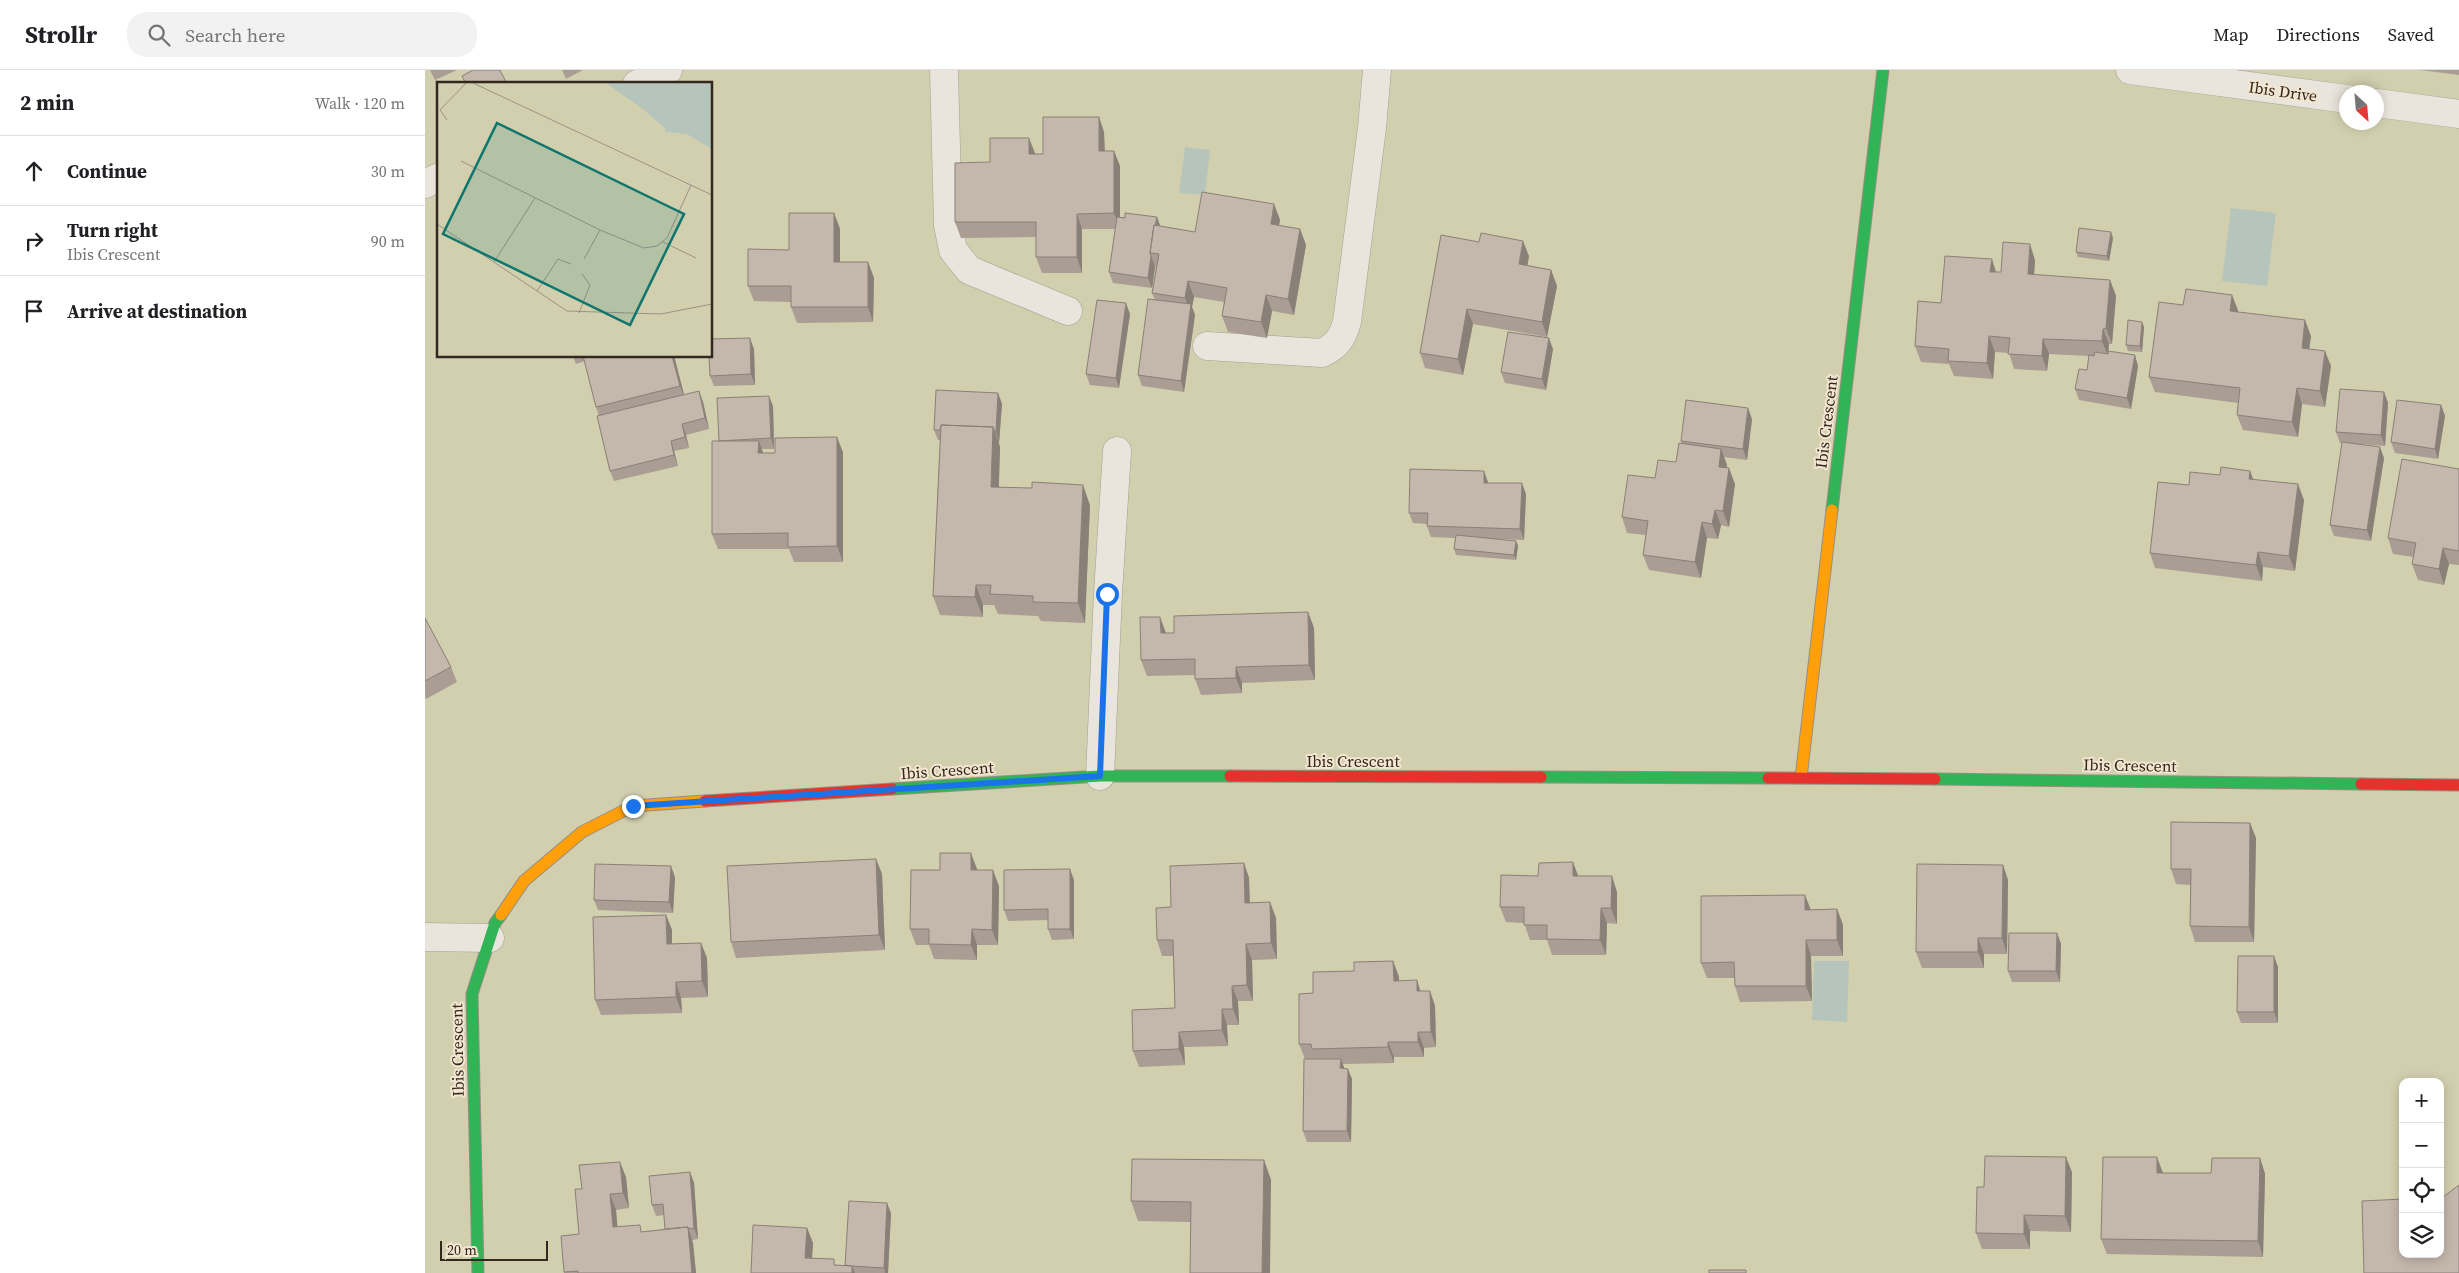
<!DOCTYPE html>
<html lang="en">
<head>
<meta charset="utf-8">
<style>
  body { margin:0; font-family:"Source Serif 4",serif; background:#f2f2f2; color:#202124 }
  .controls { position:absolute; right:15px; bottom:15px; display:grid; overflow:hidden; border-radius:10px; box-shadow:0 2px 12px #0003 }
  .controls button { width:45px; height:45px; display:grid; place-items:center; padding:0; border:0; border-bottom:1px solid #e0e0e0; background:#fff; color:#202124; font:25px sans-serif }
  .compass { position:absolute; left:1914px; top:15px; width:45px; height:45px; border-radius:50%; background:#fff; box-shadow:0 2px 12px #0003; rotate:154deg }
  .scale { position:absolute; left:15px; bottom:12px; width:108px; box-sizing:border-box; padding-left:5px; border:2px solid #33271e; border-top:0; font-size:14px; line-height:18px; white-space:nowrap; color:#33271e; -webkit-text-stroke:4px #f2e6d1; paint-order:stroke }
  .stop { position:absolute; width:15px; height:15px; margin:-11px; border:4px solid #1a73e8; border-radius:50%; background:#fff }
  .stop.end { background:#1a73e8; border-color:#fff; box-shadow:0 1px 5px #0008 }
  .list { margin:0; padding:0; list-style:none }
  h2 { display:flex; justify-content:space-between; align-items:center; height:65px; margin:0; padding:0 20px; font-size:21px }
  h2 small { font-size:16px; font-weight:400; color:#757577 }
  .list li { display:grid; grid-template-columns:32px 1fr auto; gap:15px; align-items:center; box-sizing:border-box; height:70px; padding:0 20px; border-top:1px solid #e0e0e0 }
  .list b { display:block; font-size:19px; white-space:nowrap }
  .list p { margin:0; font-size:16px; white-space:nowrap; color:#757577 }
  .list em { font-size:16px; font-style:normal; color:#757577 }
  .icon { flex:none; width:28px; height:28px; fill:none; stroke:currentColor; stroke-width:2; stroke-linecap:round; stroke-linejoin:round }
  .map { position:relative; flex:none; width:2034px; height:1203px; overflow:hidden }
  header { display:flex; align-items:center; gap:30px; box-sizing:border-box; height:70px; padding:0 25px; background:#fff; border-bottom:1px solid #e0e0e0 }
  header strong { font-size:24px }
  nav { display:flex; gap:28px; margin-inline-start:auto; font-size:18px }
  .search { width:350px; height:45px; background:#f2f2f2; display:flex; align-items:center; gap:12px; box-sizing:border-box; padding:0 18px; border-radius:20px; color:#757577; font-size:19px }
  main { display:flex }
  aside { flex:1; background:#fff }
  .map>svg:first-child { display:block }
  .green { fill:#d1cfae; fill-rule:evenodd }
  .water { fill:#b6c5bb }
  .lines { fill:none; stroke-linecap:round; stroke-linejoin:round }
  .street-casing { stroke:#a69e94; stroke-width:29 }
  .fast-casing { stroke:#968e84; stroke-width:13 }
  .slow-casing { stroke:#968e84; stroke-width:13 }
  .jam-casing { stroke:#968e84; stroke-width:13 }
  .street { stroke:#eae5dc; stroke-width:28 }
  .fast { stroke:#30b455; stroke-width:11 }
  .slow { stroke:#ff9f0a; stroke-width:11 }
  .jam { stroke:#e5322d; stroke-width:11 }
  .wall { fill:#a99d94 }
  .shaded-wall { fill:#898078 }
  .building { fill:#c4b7ac; stroke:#898078 }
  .route { stroke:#1a73e8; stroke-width:6 }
  .labels { text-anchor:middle; stroke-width:4; stroke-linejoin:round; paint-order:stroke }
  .street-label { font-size:16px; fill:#33271e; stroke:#f2e6d1 }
  .inset-road { fill:none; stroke:#9b9286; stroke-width:1 }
  .view { fill:#0f766e; fill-opacity:0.15; stroke:#0f766e; stroke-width:2.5 }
  .inset-edge { fill:none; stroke:#33271e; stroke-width:2.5 }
</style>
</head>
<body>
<header>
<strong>Strollr</strong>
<div class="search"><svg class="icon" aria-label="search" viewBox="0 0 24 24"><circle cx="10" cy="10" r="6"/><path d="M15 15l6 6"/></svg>Search here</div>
<nav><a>Map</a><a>Directions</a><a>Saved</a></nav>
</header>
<main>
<aside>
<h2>2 min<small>Walk · 120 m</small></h2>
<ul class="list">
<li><svg class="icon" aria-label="ahead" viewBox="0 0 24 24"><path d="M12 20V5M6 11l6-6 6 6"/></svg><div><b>Continue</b></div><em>30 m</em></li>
<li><svg class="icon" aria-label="right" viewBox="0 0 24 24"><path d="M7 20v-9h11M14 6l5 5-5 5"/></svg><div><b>Turn right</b><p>Ibis Crescent</p></div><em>90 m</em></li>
<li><svg class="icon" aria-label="arrive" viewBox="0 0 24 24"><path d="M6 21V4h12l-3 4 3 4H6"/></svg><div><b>Arrive at destination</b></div></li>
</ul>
</aside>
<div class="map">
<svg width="2034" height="1203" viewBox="0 0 2034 1203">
  <rect width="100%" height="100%" fill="#e1d9cb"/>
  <path class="green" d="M0 0H2034V1203H0ZM14 14H286V286H14ZM1922 22H1952V52H1922ZM1978 1012H2015V1184H1978Z"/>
  <path class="water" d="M760 77 785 80 780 125 754 123Z
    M1806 138 1851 143 1842 216 1797 211Z
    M1389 891H1424L1422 952 1387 950Z"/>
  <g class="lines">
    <g class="street-casing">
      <path id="street" d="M519 0 523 155 528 180 544 200 643 241
        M1705 0 1922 29
        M212 14 243 0
        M1952 33 2034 44
        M0 114 14 107
        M782 276 897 283C912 276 917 268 922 252L947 58 952 0
        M675 706 683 523 692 381
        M0 867 65 868"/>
    </g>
    <g class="fast-casing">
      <path id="fast" d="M1407 440 1458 0
        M1116 707 1343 708
        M1510 709 1936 714
        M467 719 675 706H805
        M53 1203 47 924 70 853 76 845"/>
    </g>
    <g class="slow-casing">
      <path id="slow" d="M1376 708 1407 440
        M76 845 99 811 157 762 208 736 280 731"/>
    </g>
    <g class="jam-casing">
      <path id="jam" d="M805 706 1116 707
        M1343 708 1510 709
        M1936 714 2034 715
        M280 731 467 719"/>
    </g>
    <use href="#street" class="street"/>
    <use href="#fast" class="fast"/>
    <use href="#slow" class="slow"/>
    <use href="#jam" class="jam"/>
  </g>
  <path class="wall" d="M5 0H32L10 10Z
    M137 0H158L141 9Z
    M1995 0H2034V5Z
    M674 47 679 62 680 81H689L695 96V147H732L735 156 770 162 849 134 855 150 854 156 875 159 881 175 869 245 847 241 842 268 803 262 797 246 799 232 769 227 767 237 770 245 759 322 717 316 713 305 730 230 727 223 731 198 730 197 727 218 688 213 684 202 690 159H657V203H617L611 187V167L536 168 530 152 565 92 610 83V84H618Z
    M409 143 415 159V192H443L449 208 448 252 372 253 366 237V232L329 231 323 216 364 180Z
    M1016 165 1104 186 1102 195 1126 200 1132 216 1122 267 1048 254 1038 305 1000 298 995 283Z
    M1688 168 1684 191 1653 187 1651 182Z
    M1610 190 1609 205 1685 210 1691 226 1687 274H1684L1683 283 1713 296 1706 339 1654 330 1650 319 1662 300 1664 286 1624 284 1622 301 1589 299 1584 283 1570 282 1568 309 1529 306 1524 294 1496 292 1490 276 1516 233 1571 202H1576Z
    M1758 235 1813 240V242L1886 266 1884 279 1906 296 1900 337 1877 334 1873 367 1818 360 1812 345 1813 333 1730 322 1724 307Z
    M705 244 694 318 665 315 661 304Z
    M1719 257 1717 282 1703 281 1701 275Z
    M329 279 330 315 289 316 285 306Z
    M1128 279 1121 320 1080 313 1076 302Z
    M148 286H249L259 325 274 321 278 332 284 359 261 365 264 378 249 381 253 396 189 411 185 401 174 346 171 337 160 291 151 294Z
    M1959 322 1963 333 1960 376 1935 374 1959 388 1946 471 1909 466 1905 455 1917 373H1915L1911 362Z
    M573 323 577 334 574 373 575 377 574 417 665 435 660 553 616 551 613 546 573 544 569 535H558V547L515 545 508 526 515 370H513L509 360Z
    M2016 335 2020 346 2013 389 1970 383 1966 372Z
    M348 336 349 379H337L338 383 418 382V492H369L364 479H293L287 464 294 371Z
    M1327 349 1322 390 1299 387 1302 395 1301 398 1310 414 1304 457 1296 455 1293 469 1282 468 1276 508 1224 500 1218 485 1221 465 1202 463 1197 447 1251 392 1257 374 1256 371Z
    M2034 399V495L2024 494 2019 515 1993 510 1987 494 1989 487 1968 484 1963 468Z
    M1825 401 1828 409 1879 430 1870 501 1838 497 1837 511 1730 498 1725 483 1764 415 1795 405Z
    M1063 412V413L1101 424 1099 470 1069 469 1091 471 1093 476 1091 490 1031 485 1029 479 1030 468 1006 467 1002 456V454L988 453 984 443Z
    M883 542 889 558 890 610 817 613V623L776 625 770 609V605L722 606 716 590 741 563H749Z
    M0 548 26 597 32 612 1 629 0 627Z
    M1825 753 1831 768 1829 872H1770L1765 856V815L1751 814 1746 799Z
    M451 789 457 804 460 880 311 888 306 872Z
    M819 793 824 808 825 833 845 832 851 848 852 889 827 890 828 931H813L814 955H802L803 976 759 977 760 995 714 997 708 981 750 938 748 886H737L732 870 746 837Z
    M1578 795 1583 810 1582 884H1559V898H1497L1491 882Z
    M552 799V800L574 816 573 875H552V890L509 889 504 875H491L485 859 515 800Z
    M1113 806H1153L1192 822V854L1182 853 1181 885H1127L1122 870H1105L1099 853 1081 852 1075 837Z
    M250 807 248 843 173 840 169 830Z
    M649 810V869L627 870 623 859V850L583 851 579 840Z
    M1412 839 1418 855V886H1386L1387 931 1315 932 1310 916V908H1282L1276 893 1386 840Z
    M241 845 247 860V874L276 873 282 888 283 927 256 928 257 943 176 945 170 930Z
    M1632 863 1636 874 1635 912H1587L1583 901Z
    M968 891 974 907V911L996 921H1005L1010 936 1011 977 999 978V987H969V993L917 994 919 998 927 1009 926 1072H882L878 1061 880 989 874 974 888 923 929 901Z
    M1853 897V953H1816L1812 942Z
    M1835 1088 1840 1104 1838 1187 1682 1184 1676 1169 1738 1103H1786Z
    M839 1090 846 1110 766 1152 713 1151 706 1131Z
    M265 1102 269 1113 273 1169 267 1170 268 1173 271 1203H139L136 1166 154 1164 157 1119 201 1107 204 1138 191 1140 192 1157 217 1162 240 1159 239 1145 231 1146 227 1135Z
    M1647 1102 1646 1162 1605 1161V1179H1557L1551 1163 1559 1117Z
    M466 1143 463 1203H326L382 1158 388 1173 387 1188 412 1195H420Z"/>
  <path class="shaded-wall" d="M674 47 679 62 680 97 674 81Z
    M604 68 610 83V100L604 84Z
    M689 81 695 96V159L689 143Z
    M849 134 855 150 851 170 846 154Z
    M409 143 415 159V208L409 192Z
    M652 144 657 159V203L652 187Z
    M732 147 736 158 727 183Z
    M875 159 881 175 869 245 863 229Z
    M1686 162 1688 168 1684 191 1682 186Z
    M1098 171 1104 186 1100 209 1094 194Z
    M1605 174 1610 190 1608 220 1603 204Z
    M726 186 730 197 727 218 723 208Z
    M1567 189 1572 205 1565 202Z
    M443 192 449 208 448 252 443 237Z
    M1126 200 1132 216 1122 267 1117 252Z
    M1685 210 1691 226 1687 274 1681 258Z
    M763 211 769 227 767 237 770 245 759 322 756 311 765 241 760 228Z
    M841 225 847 241 842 268 836 252Z
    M1807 225 1813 240 1811 256 1805 241Z
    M701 233 705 244 694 318 691 308Z
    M1042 239 1048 254 1038 305 1033 289Z
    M1880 250 1886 266 1882 294 1877 278Z
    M1717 252 1719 257 1717 282 1715 276Z
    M1678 259 1684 274 1683 286 1677 271Z
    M1564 266 1570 282 1568 309 1562 293Z
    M325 268 329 279 330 315 326 304Z
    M1124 268 1128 279 1121 320 1117 309Z
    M1618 269 1624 284 1622 301 1617 286Z
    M1900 281 1906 296 1900 337 1895 321Z
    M1710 285 1713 296 1706 339 1702 328Z
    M247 286H249L261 332 255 316Z
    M1872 318 1877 334 1873 367 1867 352Z
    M274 321 278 332 284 359 280 348Z
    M1959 322 1963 333 1960 376 1956 365Z
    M573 323 577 334 574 373 571 362Z
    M344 326 348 336 349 379 346 368Z
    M2016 335 2020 346 2013 389 2010 379Z
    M1323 338 1327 349 1322 390 1318 379Z
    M257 354 261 365 264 378 260 367Z
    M568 357 575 377 573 437 566 417Z
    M412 367 418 382V492L412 476Z
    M246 371 249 381 253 396 249 385Z
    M334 371 339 386 333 383Z
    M1955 377 1959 388 1946 471 1942 460Z
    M1296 379 1302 395 1299 413 1294 397Z
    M1304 398 1310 414 1304 457 1298 441Z
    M1059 401 1063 412V423L1059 413Z
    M1825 401 1831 417 1824 409Z
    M1097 413 1101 424 1099 470 1095 459Z
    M1873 414 1879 430 1870 501 1864 486Z
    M658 415 665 435 660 553 653 533Z
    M1290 440 1296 455 1293 469 1287 454Z
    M1277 452 1282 468 1276 508 1270 492Z
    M1091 471 1093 476 1091 490 1089 485Z
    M2018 478 2024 494 2019 515 2014 499Z
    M1833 482 1838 497 1837 511 1831 495Z
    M551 515 558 535V547L550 527Z
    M883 542 889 558 890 610 884 595Z
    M735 547 741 563H736Z
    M811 597 817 613V623L811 608Z
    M1825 753 1831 768 1829 872 1824 857Z
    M546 783 552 799 551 816 546 800Z
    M451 789 457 804 460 880 454 865Z
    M1148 792 1154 808 1148 806Z
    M819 793 824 808 825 849 820 833Z
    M1578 795 1583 810 1582 884 1577 868Z
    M246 796 250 807 248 843 244 832Z
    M645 799 649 810V869L645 859Z
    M568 800 574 816 573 875 567 860Z
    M1187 806 1192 822V854L1186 838Z
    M1380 825 1386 840H1380Z
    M845 832 851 848 852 889 846 873Z
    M1176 838 1182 853 1181 885 1175 870Z
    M1412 839 1418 855V886L1412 870Z
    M241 845 247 860V889L242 874Z
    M547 859 552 875V890L546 875Z
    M1632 863 1636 874 1635 912 1631 901Z
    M1553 868 1559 884V898L1553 882Z
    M1381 870 1386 886 1387 931 1381 916Z
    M276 873 282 888 283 927 277 911Z
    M821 874 827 890 828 931 822 915Z
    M1849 886 1853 897V953L1849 942Z
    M968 891 974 907V927L969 911Z
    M992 910 997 926 992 921Z
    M251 912 256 928 257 943 251 927Z
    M807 916 813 931 814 955 808 939Z
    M1005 921 1010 936 1011 977 1006 962Z
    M797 939 802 955 803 976 797 960Z
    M754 962 759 977 760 995 754 979Z
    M993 962 999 978V987L993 972Z
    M963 972 969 987V993L963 977Z
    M916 989 920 1000 915 998Z
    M923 999 927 1009 926 1072 922 1061Z
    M1641 1087 1647 1102 1646 1162 1640 1146Z
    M1732 1087 1738 1103H1732Z
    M1835 1088 1840 1104 1838 1187 1833 1171Z
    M839 1090 846 1110 845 1203H837Z
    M195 1092 201 1107 204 1138 198 1123Z
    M265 1102 269 1113 273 1169 269 1158Z
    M185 1124 191 1140 194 1173 188 1157Z
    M462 1133 466 1143 463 1203H460L459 1198Z
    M1599 1145 1605 1161V1179L1599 1164Z
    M263 1157 268 1173 271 1203H267Z
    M382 1158 388 1173 386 1203 380 1188Z
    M427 1196 430 1203H427Z"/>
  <path class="building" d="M48 0H75L82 14H41L37 6Z
    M618 47H674V81H689V143L652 144V187H611V152H530V93L565 92V68H604V84H618Z
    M777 122 849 134 846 154 875 159 863 229 841 225 836 252 797 246 802 218 763 211 760 228 727 223 734 184 725 183 729 155 770 162Z
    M364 143H409V192H443V237H366V216H323V179L364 180Z
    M700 143 732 147 730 155H729L725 183 726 186 723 208 684 202 692 147 700 148Z
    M1654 158 1686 162 1682 186 1651 182Z
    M1056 163 1098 171 1094 194 1126 200 1117 252 1042 239 1033 289 995 283 1016 165 1054 172Z
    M1578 172 1605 174 1603 204 1685 210 1681 258 1678 259 1677 271 1618 269 1617 286 1583 284 1585 268 1564 266 1562 293 1523 291 1524 279 1490 276 1493 231 1516 233 1520 186 1567 189 1565 202H1576Z
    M1761 219 1807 225 1805 241 1880 250 1877 278 1900 281 1895 321 1872 318 1867 352 1812 345 1815 318 1724 307 1734 232 1758 235Z
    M723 229 766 234 756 311 713 305Z
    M672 230 701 233 691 308 661 304Z
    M1703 250 1717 252 1715 276 1701 275Z
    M1083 262 1124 268 1117 309 1076 302Z
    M325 268 326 304 285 306 284 286H286V269Z
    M1683 281 1710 285 1702 328 1650 319 1654 299 1662 300 1664 285 1669 286 1670 282 1683 284Z
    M158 286H247L255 316 171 337Z
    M1915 319 1959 322 1956 365 1911 362Z
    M511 320 573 323 571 362H570L568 357 516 355 515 360H509Z
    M274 321 280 348 257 354 260 367 246 371 249 385 185 401 172 346Z
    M344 326 346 368 294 371 292 328Z
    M1261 330 1323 338 1318 379 1256 371Z
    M1972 330 2016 335 2010 379 1966 372Z
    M516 355 568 357 566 417 607 418V412L658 415 653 533 608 532V526L565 524 566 515H551L550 527 508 526Z
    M412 367V476L363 477V463L287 464V371H334L333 383H350V368Z
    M1917 372 1955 377 1942 460 1905 455Z
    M1254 373 1296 379 1294 397 1304 398 1298 441 1290 440 1287 454 1277 452 1270 492 1218 485 1223 451 1197 447 1203 405 1230 408 1233 390 1251 392Z
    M1977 389 2034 399V481L2018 478 2014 499 1987 494 1991 473 1963 468Z
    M1796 397 1825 401 1824 409 1873 414 1864 486 1833 482 1831 495 1725 483 1733 412 1764 415 1765 402 1795 405Z
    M985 399 1059 401V413H1097L1095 459 1002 456 1003 443H984Z
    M1031 465 1091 471 1089 485 1029 479Z
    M883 542 884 595 811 597V608L770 609V589L716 590 715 547H735L736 563H749V546Z
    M0 548 26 597 0 611Z
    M1746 752 1825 753 1824 857 1765 856 1766 799H1746Z
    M515 783H546V800H568L567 860 547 859 546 875 504 874V859H485L486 800H515Z
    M451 789 454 865 306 872 302 796Z
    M1148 792V806H1187L1186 838H1176L1175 870 1122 869V855H1099V837H1075L1076 805 1113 806 1114 793Z
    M819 793 820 833 845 832 846 873 821 874 822 915 807 916 808 939H797V960L754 962V979L708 981 707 940 750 938 748 870H732L731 838 746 837 745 796Z
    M170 794 246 796 244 832 169 830Z
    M1492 794 1578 795 1577 868H1553V882H1491Z
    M645 799V859H623V839L579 840V800Z
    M1380 825V840L1412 839V870H1381V916H1310L1309 892 1276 893V826Z
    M241 845 242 874 276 873 277 911 251 912V927L170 930 168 847Z
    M1584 863H1632L1631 901H1583Z
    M1813 886H1849V942H1812Z
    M968 891 969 911 992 910V921H1005L1006 962H993V972H963V977L887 979 886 974H874V924L888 923V902L929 901V892Z
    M879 989H916L915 998 923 999 922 1061H878Z
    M1560 1086 1641 1087 1640 1146 1599 1145V1164L1551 1163 1552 1117H1559Z
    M1678 1087H1732V1103H1786L1787 1088H1835L1833 1171 1676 1169Z
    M707 1089 839 1090 837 1203H765L766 1132 706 1131Z
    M195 1092 198 1123 185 1124 188 1157 215 1155 216 1162 263 1157 267 1203H153V1201L139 1202 136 1166 154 1164 150 1119H157L154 1095Z
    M265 1102 269 1158 263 1159V1157L240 1159 238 1134 227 1135 224 1106Z
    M2034 1115V1203H1939L1937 1131 1978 1129V1184H2015V1127H2018Z
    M424 1131 462 1133 459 1198 427 1196 420 1195Z
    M328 1155 382 1158 380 1188 409 1189V1195L427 1196V1203H326Z
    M1284 1200H1321V1203H1284Z"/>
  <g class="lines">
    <path class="route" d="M208 736 675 706 682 524"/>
  </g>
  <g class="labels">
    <g class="street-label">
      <text transform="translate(1858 21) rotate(8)" y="6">Ibis Drive</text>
      <text transform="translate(1401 352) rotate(-83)" y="6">Ibis Crescent</text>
      <text x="928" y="697">Ibis Crescent</text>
      <text transform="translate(1705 695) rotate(1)" y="6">Ibis Crescent</text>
      <text transform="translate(522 700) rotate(-4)" y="6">Ibis Crescent</text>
      <text transform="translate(32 980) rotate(-91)" y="6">Ibis Crescent</text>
    </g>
  </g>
  <g transform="translate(12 12)">
    <rect width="275" height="275" fill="#e1d9cb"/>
    <path d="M0 1H275V274H0Z" fill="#d1cfae"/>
    <path d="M169 1H275V67L250 52 228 50V46L206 27Z" fill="#b6c5bb"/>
    <path class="inset-road" d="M36 1 275 113M10 38 3 28 29 1M24 79 163 148 207 166 220 164 230 156 254 103M0 142 130 229 224 232 275 222M226 160 259 176M147 177 163 148M57 180 98 116M100 209 121 177 134 182M142 231 153 203 145 192"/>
    <path class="view" d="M60 41 247 132 193 243 6 152Z"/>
    <rect width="275" height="275" class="inset-edge"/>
  </g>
</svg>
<div class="controls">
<button>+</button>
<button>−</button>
<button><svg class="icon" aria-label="locate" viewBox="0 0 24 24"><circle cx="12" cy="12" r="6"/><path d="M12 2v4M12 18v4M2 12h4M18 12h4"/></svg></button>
<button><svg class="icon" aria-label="layers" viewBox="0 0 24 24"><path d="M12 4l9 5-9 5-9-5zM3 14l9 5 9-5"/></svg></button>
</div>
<svg class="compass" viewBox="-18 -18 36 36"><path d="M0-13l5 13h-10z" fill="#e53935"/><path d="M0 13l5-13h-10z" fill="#757577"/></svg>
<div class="scale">20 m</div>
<div class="stop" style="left:682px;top:524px"></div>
<div class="stop end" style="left:208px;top:736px"></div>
</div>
</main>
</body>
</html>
